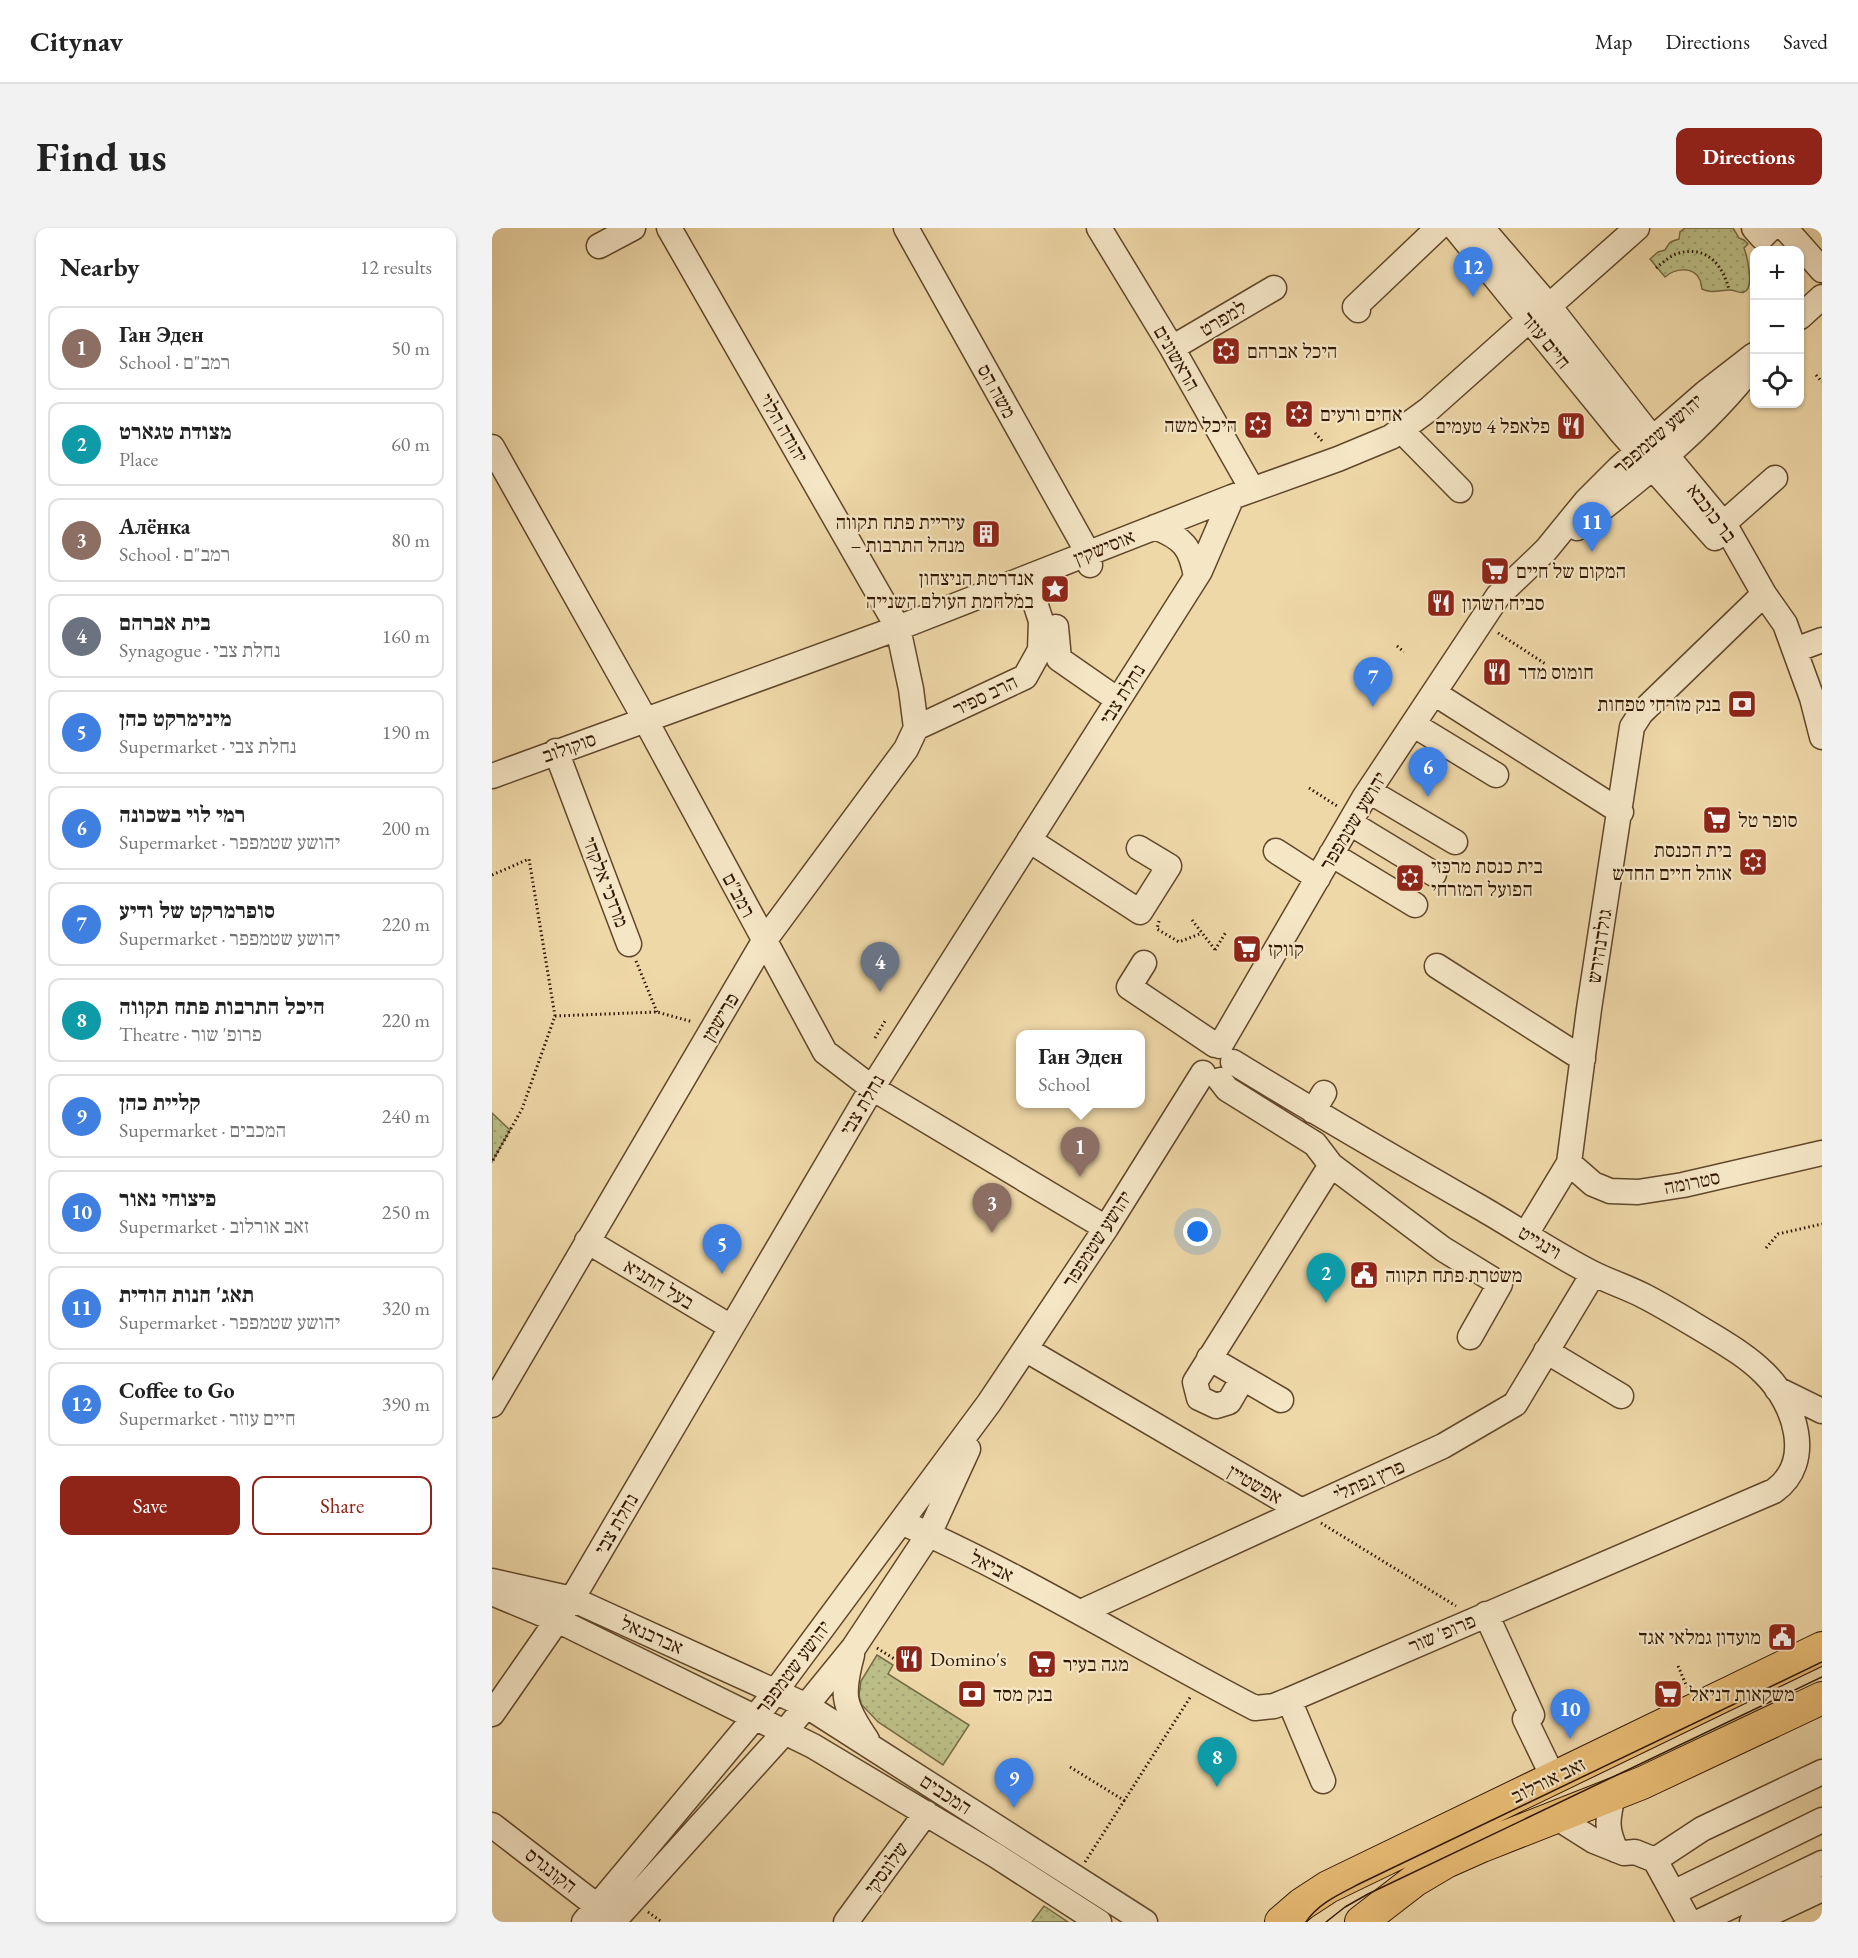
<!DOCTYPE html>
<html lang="en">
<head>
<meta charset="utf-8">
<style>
  body { margin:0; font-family:"EB Garamond","Frank Ruhl Libre",serif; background:#f2f2f2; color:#222 }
  .controls { position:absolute; right:18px; top:18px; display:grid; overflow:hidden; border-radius:12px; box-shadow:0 2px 4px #0004 }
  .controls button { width:54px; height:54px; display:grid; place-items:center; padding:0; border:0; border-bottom:2px solid #e0e0e0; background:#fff; color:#222; font:30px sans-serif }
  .you { position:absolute; left:706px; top:1004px; width:21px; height:21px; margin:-15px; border:4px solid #fff; border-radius:50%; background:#1a73e8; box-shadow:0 0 0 9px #1a73e833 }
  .badge { display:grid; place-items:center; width:39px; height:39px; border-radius:50%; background:#8f2418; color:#fff; font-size:20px; font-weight:700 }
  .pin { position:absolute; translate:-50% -50px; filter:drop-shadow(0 2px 3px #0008) }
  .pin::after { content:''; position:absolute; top:32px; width:21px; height:18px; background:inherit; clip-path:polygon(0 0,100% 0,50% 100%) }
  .popup { position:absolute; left:524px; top:802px; width:129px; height:78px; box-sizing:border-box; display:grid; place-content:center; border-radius:12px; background:#fff; filter:drop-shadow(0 2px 4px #0005); font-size:20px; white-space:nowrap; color:#767676 }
  .popup b { font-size:22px; color:#222 }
  .popup::after { content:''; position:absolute; left:50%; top:100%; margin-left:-12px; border:12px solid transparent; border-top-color:#fff }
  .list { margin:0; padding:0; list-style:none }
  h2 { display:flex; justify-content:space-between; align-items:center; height:78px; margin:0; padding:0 24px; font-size:26px }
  h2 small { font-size:20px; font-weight:400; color:#767676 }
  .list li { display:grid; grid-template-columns:39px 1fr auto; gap:18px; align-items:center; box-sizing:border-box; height:84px; margin:0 12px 12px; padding:0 12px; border:2px solid #e0e0e0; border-radius:12px }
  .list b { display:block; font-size:22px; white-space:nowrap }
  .list p { margin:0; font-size:20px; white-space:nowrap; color:#767676 }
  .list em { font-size:20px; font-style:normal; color:#767676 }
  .actions { display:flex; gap:12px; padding:18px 24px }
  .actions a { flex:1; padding:14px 0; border:2px solid #8f2418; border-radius:12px; text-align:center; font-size:21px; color:#8f2418 }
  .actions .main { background:#8f2418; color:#fff }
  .icon { flex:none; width:33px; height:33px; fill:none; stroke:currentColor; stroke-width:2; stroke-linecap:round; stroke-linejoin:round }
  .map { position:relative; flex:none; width:1330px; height:1694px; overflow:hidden; border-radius:12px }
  header { display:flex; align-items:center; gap:36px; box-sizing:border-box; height:84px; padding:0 30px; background:#fff; border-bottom:2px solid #e0e0e0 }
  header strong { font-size:28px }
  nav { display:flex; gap:33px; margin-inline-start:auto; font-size:21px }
  .intro { display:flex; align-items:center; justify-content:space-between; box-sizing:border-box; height:144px; padding:0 36px }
  h1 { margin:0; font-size:42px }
  .button { padding:15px 27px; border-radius:12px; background:#8f2418; color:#fff; font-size:21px; font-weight:700 }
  main { display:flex; gap:36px; padding:0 36px }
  aside { flex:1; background:#fff; border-radius:12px; box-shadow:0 2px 4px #0004 }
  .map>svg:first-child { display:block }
  .park { fill:url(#park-dots); stroke:#766a43; stroke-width:1.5 }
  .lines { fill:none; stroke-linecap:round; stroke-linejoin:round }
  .minor-casing { stroke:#60472a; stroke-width:27 }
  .major-casing { stroke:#311700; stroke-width:34 }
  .path { stroke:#311700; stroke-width:3; stroke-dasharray:1.5 3; stroke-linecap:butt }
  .minor { stroke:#f5e6c6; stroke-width:24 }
  .major { stroke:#e8bc74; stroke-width:32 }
  .tram { stroke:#311700; stroke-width:1.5 }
  .labels { text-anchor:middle; stroke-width:4.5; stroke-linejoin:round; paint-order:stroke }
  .street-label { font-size:20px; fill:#311700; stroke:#f5e6c6 }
  .poi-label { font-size:20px; fill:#311700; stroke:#f5e6c6; text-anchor:start }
</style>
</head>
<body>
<header>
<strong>Citynav</strong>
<nav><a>Map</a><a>Directions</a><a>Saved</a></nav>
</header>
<div class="intro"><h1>Find us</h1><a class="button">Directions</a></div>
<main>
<aside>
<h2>Nearby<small>12 results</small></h2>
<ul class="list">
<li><span class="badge" style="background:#8d6e63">1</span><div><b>Ган Эден</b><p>School · רמב&quot;ם</p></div><em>50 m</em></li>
<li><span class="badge" style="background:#0f9aa8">2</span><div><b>מצודת טגארט</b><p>Place</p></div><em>60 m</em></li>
<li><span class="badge" style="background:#8d6e63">3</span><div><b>Алёнка</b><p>School · רמב&quot;ם</p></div><em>80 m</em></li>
<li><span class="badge" style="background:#6b7280">4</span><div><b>בית אברהם</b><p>Synagogue · נחלת צבי</p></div><em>160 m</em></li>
<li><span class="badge" style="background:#3f7fe0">5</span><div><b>מינימרקט כהן</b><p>Supermarket · נחלת צבי</p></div><em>190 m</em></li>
<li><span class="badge" style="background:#3f7fe0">6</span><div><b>רמי לוי בשכונה</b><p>Supermarket · יהושע שטמפפר</p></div><em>200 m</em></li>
<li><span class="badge" style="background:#3f7fe0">7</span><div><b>סופרמרקט של ודיע</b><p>Supermarket · יהושע שטמפפר</p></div><em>220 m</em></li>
<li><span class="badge" style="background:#0f9aa8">8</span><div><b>היכל התרבות פתח תקווה</b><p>Theatre · פרופ' שור</p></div><em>220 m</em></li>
<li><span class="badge" style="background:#3f7fe0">9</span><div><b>קליית כהן</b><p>Supermarket · המכבים</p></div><em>240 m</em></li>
<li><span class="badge" style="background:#3f7fe0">10</span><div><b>פיצוחי נאור</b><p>Supermarket · זאב אורלוב</p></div><em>250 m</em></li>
<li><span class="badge" style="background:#3f7fe0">11</span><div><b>תאג' חנות הודית</b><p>Supermarket · יהושע שטמפפר</p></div><em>320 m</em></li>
<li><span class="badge" style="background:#3f7fe0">12</span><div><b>Coffee to Go</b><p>Supermarket · חיים עוזר</p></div><em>390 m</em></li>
</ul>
<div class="actions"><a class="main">Save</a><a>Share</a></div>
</aside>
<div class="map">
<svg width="1330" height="1694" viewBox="0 0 1330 1694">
  <defs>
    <pattern id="park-dots" width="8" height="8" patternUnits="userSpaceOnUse" patternTransform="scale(1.5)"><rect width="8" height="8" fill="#bbbe86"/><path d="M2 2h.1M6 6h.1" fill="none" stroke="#a1a372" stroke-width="1.8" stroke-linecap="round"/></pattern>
  </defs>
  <rect width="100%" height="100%" fill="#efd8a8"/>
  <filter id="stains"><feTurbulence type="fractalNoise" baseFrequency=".00333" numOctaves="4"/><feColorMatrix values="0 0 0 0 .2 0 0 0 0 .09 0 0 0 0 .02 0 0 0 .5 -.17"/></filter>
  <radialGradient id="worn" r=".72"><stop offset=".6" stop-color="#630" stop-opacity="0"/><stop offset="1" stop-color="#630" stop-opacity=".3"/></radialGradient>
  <path class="park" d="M1193 0H1241L1247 10 1252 12 1256 16 1252 20C1255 28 1263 61 1252 64 1248 66 1243 62 1238 62 1228 62 1220 66 1210 61 1209 58 1209 54 1208 52 1201 37 1182 41 1173 49L1158 31 1166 24 1173 22C1178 14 1177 14 1187 11L1188 4Z
    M0 885 18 902 0 934Z
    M385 1427 401 1437 396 1446 477 1497 451 1537 386 1494 369 1476 367 1467 369 1453Z
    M552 1678 576 1694H540Z"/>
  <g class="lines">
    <g class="minor-casing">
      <path id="minor" d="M414 0 596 325 598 337
        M607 0 680 120 760 261
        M963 0 1128 203 1223 310
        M990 0 1057 78 1160 210 1234 299 1272 366 1293 396 1320 470 1330 509
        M1262 0 1270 9 1279 0
        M1293 0 1330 42
        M107 18 141 0
        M1057 78 1145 0
        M866 82 863 79 946 0
        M1308 89 1330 69
        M680 120 782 60
        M909 202 968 262
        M0 219 154 493 333 824 380 860 614 1000
        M1231 296 1283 250
        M663 299C691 310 699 319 704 349
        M1085 300C1146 253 1213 200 1260 139
        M564 399 567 431 626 472
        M1303 422 1330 412
        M942 465 1129 584
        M922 497 1004 547
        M424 500 533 449 548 422 549 393 535 350
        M64 523 137 716
        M0 548 406 400 740 269 846 231 899 209 936 182 1038 91
        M877 563 963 614
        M858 595 942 646
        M537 612 648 684 677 638 647 620
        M784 623 826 650
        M839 626 923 677
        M652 735 637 759 723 817
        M945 738 1091 831
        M728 818 872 570 1006 368 1054 322 1094 273 1127 240 1213 165 1262 127
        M728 852 735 861 823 916 839 937 951 1021 1008 1056 978 1109
        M821 883 832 865
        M1077 935 1101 956 1118 963 1146 964 1191 957 1330 925
        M1034 1006 1077 935 1097 781 1140 499 1149 485 1272 366
        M95 1013 239 1099
        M533 1121 808 1282
        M1054 1123 1129 1168
        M717 1130 789 1172
        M751 1150 737 1174 724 1178 707 1170 703 1154 839 937
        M1285 1161 1330 1183
        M0 1177 272 713 414 521 424 500 419 461 406 400 177 0
        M409 1294C532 1348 645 1419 763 1480L782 1478 797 1472 1282 1263C1323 1234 1303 1175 1272 1145 1257 1130 1239 1119 1221 1108 1199 1095 1177 1081 1154 1069 1137 1060 1118 1054 1100 1045 1063 1026 1027 1002 991 981 907 933 824 885 741 834
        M0 1353 80 1371 315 1478 653 1694
        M0 1365 67 1393 321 1518 503 1627 607 1694
        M589 1384 951 1218 1023 1176 1101 1046
        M994 1386 1040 1487 1033 1491 1061 1549
        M360 1427C349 1468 351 1477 375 1512
        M797 1472 831 1553
        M0 1486 80 1371 380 860 708 343 740 269
        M1121 1567C1116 1590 1113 1600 1124 1622
        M1064 1589 1102 1613 1132 1625 1143 1624 1163 1632 1197 1694
        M0 1597 105 1678 109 1692
        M1163 1632 1210 1601 1330 1544
        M1181 1665 1330 1592
        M92 1694 274 1476 497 1175 614 1000 711 845
        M121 1694 292 1505 362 1419 437 1306 476 1221
        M354 1694 434 1585
        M1207 1694 1330 1635
        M1260 1694 1330 1661"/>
    </g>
    <g class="major-casing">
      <path id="major" d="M789 1694 810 1676 836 1659 1330 1420
        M869 1694 922 1653 954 1634 990 1618 1150 1555 1330 1470"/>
    </g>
    <path class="path" d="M1164 40C1170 35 1177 29 1184 26 1213 16 1231 36 1237 62
      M1324 147 1330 154
      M823 205 831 214
      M1006 405 1055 437
      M905 418 912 424
      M817 560 845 578
      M0 647 37 631 63 788 30 881 0 934
      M700 692 724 723
      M667 693 665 701 687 714 710 705
      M723 722 734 704
      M144 733 165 784
      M63 788 165 784 201 794
      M383 810 393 793
      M1274 1020 1286 1006 1330 996
      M829 1295 964 1378
      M385 1420 404 1432
      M1186 1438 1195 1459
      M578 1539 633 1573
      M593 1634 699 1468
      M156 1684 170 1694"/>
    <use href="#minor" class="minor"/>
    <use href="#major" class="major"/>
    <path class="tram" d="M814 1694C826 1675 850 1665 869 1655L1330 1434
      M834 1694 853 1679 876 1666 1330 1449"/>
  </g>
  <defs>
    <g id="synagogue-square" transform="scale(1.5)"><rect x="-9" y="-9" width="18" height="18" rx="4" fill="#8f2418" stroke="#f5e6c6"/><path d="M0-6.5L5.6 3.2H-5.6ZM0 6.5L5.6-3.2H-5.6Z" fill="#fff"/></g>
    <g id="restaurant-square" transform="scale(1.5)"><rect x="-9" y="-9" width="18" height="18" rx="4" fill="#8f2418" stroke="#f5e6c6"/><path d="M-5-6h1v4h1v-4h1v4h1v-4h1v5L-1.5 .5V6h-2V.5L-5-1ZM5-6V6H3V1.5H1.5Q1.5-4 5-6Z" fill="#fff"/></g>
    <g id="building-square" transform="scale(1.5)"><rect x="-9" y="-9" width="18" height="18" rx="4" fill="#8f2418" stroke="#f5e6c6"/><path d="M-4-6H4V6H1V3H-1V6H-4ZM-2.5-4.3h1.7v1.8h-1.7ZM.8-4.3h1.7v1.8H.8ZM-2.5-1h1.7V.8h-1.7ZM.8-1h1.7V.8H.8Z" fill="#fff"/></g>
    <g id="supermarket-square" transform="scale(1.5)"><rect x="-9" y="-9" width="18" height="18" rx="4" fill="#8f2418" stroke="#f5e6c6"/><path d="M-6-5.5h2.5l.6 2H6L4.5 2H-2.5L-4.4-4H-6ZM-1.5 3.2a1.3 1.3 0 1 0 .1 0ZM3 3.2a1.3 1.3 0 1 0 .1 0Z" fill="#fff"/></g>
    <g id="sight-square" transform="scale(1.5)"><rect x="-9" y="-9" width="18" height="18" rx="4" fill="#8f2418" stroke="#f5e6c6"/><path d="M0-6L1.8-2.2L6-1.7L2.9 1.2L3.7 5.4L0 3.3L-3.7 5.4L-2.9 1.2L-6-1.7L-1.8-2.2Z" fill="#fff"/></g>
    <g id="bank-square" transform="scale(1.5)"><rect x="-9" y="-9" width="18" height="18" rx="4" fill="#8f2418" stroke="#f5e6c6"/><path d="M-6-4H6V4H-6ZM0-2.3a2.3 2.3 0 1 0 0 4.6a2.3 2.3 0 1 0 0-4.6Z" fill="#fff"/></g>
    <g id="civic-square" transform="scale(1.5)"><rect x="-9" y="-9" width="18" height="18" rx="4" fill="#8f2418" stroke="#f5e6c6"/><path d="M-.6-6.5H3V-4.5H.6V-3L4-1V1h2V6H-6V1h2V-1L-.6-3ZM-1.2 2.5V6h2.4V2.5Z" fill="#fff"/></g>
  </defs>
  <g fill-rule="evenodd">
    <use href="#synagogue-square" x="734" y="123"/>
    <use href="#synagogue-square" x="807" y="186"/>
    <use href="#synagogue-square" x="766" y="197"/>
    <use href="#restaurant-square" x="1079" y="198"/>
    <use href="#building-square" x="494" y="306"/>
    <use href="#supermarket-square" x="1003" y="343"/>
    <use href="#sight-square" x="563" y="361"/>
    <use href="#restaurant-square" x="949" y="375"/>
    <use href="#restaurant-square" x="1005" y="444"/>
    <use href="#bank-square" x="1250" y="476"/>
    <use href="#supermarket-square" x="1225" y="592"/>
    <use href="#synagogue-square" x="1261" y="634"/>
    <use href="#synagogue-square" x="918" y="650"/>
    <use href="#supermarket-square" x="755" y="721"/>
    <use href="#civic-square" x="872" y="1047"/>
    <use href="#civic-square" x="1290" y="1409"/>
    <use href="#restaurant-square" x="417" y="1431"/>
    <use href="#supermarket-square" x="550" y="1436"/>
    <use href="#bank-square" x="480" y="1466"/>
    <use href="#supermarket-square" x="1176" y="1466"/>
  </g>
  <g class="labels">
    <g class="street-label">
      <text transform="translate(731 90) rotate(-31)" y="7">למפרט</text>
      <text transform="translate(1054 112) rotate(51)" y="7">חיים עוזר</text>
      <text transform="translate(685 130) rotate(60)" y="7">הראשונים</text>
      <text transform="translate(505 163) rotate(61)" y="7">משה הס</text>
      <text transform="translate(292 200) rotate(60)" y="7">יהודה הלוי</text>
      <text transform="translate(1166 206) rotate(-41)" y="7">יהושע שטמפפר</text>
      <text transform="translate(1220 285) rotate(53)" y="7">בר כוכבא</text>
      <text transform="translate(612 319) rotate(-22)" y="7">אוסישקין</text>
      <text transform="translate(630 466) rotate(-58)" y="7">נחלת צבי</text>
      <text transform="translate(493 467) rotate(-26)" y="7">הרב ספיר</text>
      <text transform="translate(77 519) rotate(-19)" y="7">סוקולוב</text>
      <text transform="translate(861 593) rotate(-59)" y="7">יהושע שטמפפר</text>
      <text transform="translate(114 654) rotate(69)" y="7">מרדכי אלקחי</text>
      <text transform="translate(247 667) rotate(62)" y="7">רמב"ם</text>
      <text transform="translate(1107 718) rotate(-81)" y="7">גולדנהירש</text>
      <text transform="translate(228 789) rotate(-59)" y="7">פרישמן</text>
      <text transform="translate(370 877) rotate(-59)" y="7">נחלת צבי</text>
      <text transform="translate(1200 954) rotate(-11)" y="7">סטרומה</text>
      <text transform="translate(605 1011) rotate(-57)" y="7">יהושע שטמפפר</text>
      <text transform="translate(1048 1014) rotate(31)" y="7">וינגייט</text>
      <text transform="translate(167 1056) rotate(31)" y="7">בעל התניא</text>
      <text transform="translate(877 1252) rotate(-24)" y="7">פרץ נפתלי</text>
      <text transform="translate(763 1256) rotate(30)" y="7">אפשטיין</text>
      <text transform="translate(124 1296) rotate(-60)" y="7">נחלת צבי</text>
      <text transform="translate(500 1338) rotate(27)" y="7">אביאל</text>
      <text transform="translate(950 1405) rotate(-23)" y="7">פרופ' שור</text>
      <text transform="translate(160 1407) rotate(24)" y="7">אברבנאל</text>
      <text transform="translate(301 1439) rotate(-53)" y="7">יהושע שטמפפר</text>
      <text transform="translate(1056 1552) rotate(-26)" y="7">זאב אורלוב</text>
      <text transform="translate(454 1566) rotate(33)" y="7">המכבים</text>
      <text transform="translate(394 1640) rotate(-54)" y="7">שלונסקי</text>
      <text transform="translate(59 1642) rotate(38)" y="7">הקונגרס</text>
    </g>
    <g class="poi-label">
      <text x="755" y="130">היכל אברהם</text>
      <text x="828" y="193">אחים ורעים</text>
      <text x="745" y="204" text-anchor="end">היכל משה</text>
      <text x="1058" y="205" text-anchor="end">פלאפל 4 טעמים</text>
      <text x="473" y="301" text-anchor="end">עיריית פתח תקווה<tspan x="473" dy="23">– מנהל התרבות</tspan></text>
      <text x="1024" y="350">המקום של חיים</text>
      <text x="542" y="357" text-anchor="end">אנדרטת הניצחון<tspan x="542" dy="23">במלחמת העולם השנייה</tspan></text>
      <text x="970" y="382">סביח השרון</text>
      <text x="1026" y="451">חומוס מדר</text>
      <text x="1229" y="483" text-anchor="end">בנק מזרחי טפחות</text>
      <text x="1246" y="599">סופר טל</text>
      <text x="1240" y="629" text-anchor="end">בית הכנסת<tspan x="1240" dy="23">אוהל חיים החדש</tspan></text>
      <text x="939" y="645">בית כנסת מרכזי<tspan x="939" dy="23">הפועל המזרחי</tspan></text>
      <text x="776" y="728">קווקז</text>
      <text x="893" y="1054">משטרת פתח תקווה</text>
      <text x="1269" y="1416" text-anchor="end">מועדון גמלאי אגד</text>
      <text x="438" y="1438">Domino's</text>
      <text x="571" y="1443">מגה בעיר</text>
      <text x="501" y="1473">בנק מסד</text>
      <text x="1197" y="1473">משקאות דניאל</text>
    </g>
  </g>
  <rect width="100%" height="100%" filter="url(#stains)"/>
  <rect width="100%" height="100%" fill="url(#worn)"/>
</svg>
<div class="controls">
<button>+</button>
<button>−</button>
<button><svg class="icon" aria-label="locate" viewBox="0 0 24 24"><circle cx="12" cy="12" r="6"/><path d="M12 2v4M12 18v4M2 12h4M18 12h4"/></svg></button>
</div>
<div class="you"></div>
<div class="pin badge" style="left:588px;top:949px;background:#8d6e63">1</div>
<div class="popup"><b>Ган Эден</b>School</div>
<div class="pin badge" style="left:834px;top:1075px;background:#0f9aa8">2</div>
<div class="pin badge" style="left:500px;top:1005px;background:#8d6e63">3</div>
<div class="pin badge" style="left:388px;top:764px;background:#6b7280">4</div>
<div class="pin badge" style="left:230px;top:1046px;background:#3f7fe0">5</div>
<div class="pin badge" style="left:936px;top:569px;background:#3f7fe0">6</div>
<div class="pin badge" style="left:881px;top:479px;background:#3f7fe0">7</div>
<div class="pin badge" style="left:725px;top:1559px;background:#0f9aa8">8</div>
<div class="pin badge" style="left:522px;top:1580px;background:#3f7fe0">9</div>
<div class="pin badge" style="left:1078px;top:1511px;background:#3f7fe0">10</div>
<div class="pin badge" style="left:1100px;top:324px;background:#3f7fe0">11</div>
<div class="pin badge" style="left:981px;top:69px;background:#3f7fe0">12</div>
</div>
</main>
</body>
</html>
